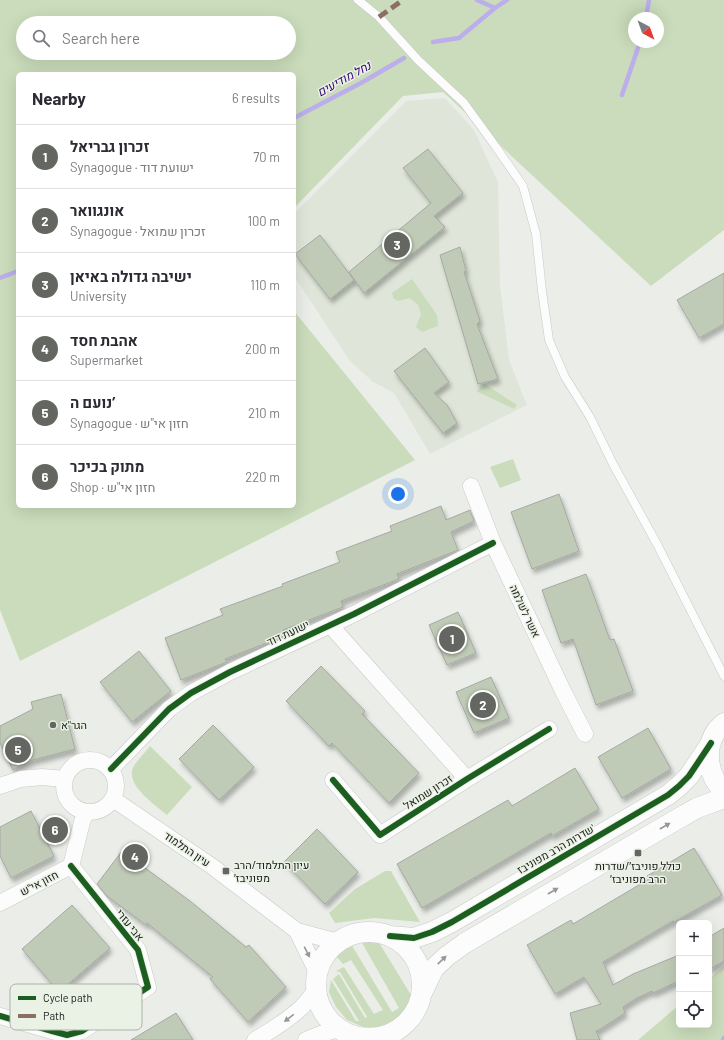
<!DOCTYPE html>
<html lang="en">
<head>
<meta charset="utf-8">
<style>
  body { margin:0; font-family:Barlow,Heebo,sans-serif; background:#f2f2f3; color:#2b2b33 }
  .controls { position:absolute; right:12px; bottom:12px; display:grid; overflow:hidden; border-radius:6px; box-shadow:0 4px 16px #0002 }
  .controls button { width:36px; height:36px; display:grid; place-items:center; padding:0; border:0; border-bottom:1px solid #e1e1e2; background:#fff; color:#2b2b33; font:20px sans-serif }
  .compass { position:absolute; left:628px; top:12px; width:36px; height:36px; border-radius:50%; background:#fff; box-shadow:0 4px 16px #0002; rotate:139deg }
  .you { position:absolute; left:398px; top:494px; width:14px; height:14px; margin:-10px; border:3px solid #fff; border-radius:50%; background:#1a73e8; box-shadow:0 0 0 6px #1a73e833 }
  .badge { display:grid; place-items:center; width:26px; height:26px; border-radius:50%; background:#646661; color:#fff; font-size:13px; font-weight:700 }
  .pin { position:absolute; translate:-50% -50%; border:2px solid #fff; box-shadow:0 1px 4px #0006 }
  .list { margin:0; padding:0; list-style:none }
  h2 { display:flex; justify-content:space-between; align-items:center; height:52px; margin:0; padding:0 16px; font-size:17px }
  h2 small { font-size:13px; font-weight:400; color:#7c7c81 }
  .list li { display:grid; grid-template-columns:26px 1fr auto; gap:12px; align-items:center; box-sizing:border-box; height:64px; padding:0 16px; border-top:1px solid #e1e1e2 }
  .list b { display:block; font-size:15px; white-space:nowrap }
  .list p { margin:0; font-size:13px; white-space:nowrap; color:#7c7c81 }
  .list em { font-size:13px; font-style:normal; color:#7c7c81 }
  .icon { flex:none; width:22px; height:22px; fill:none; stroke:currentColor; stroke-width:2; stroke-linecap:round; stroke-linejoin:round }
  .map { position:relative; flex:none; width:724px; height:1040px; overflow:hidden }
  .search { position:absolute; background:#fff; box-shadow:0 4px 16px #0002; left:16px; top:16px; width:280px; height:44px; display:flex; align-items:center; gap:10px; box-sizing:border-box; padding:0 14px; border-radius:22px; color:#7c7c81; font-size:15px }
  .panel { position:absolute; background:#fff; box-shadow:0 4px 16px #0002; left:16px; top:72px; width:280px; height:436px; border-radius:6px }
  .map>svg:first-child { display:block }
  .built { fill:#dfe6d9 }
  .green { fill:#cadcbb; fill-rule:evenodd }
  .lines { fill:none; stroke-linecap:round; stroke-linejoin:round }
  .stream { stroke:#bbaeea; stroke-width:4.5 }
  .building { fill:#c0cbb7; stroke:#a6a8a4; filter:url(#shadow) }
  .service-casing { stroke:#c7cac5; stroke-width:9 }
  .minor-casing { stroke:#c7cac5; stroke-width:17 }
  .tertiary-casing { stroke:#c7cac5; stroke-width:21 }
  .service { stroke:#fcfcfc; stroke-width:8 }
  .minor { stroke:#fcfcfc; stroke-width:16 }
  .tertiary { stroke:#fcfcfc; stroke-width:20 }
  .quiet { stroke:#8d6e63; stroke-width:5; stroke-dasharray:10 5; stroke-linecap:butt }
  .cycleway-casing { stroke:#eaf1e5; stroke-width:8 }
  .cycleway { stroke:#1b5e20; stroke-width:6 }
  .oneway { fill:#979896 }
  .poi-dot { fill:#646661; stroke:#eaf1e5; stroke-width:1.5 }
  .labels { text-anchor:middle; stroke-width:3; stroke-linejoin:round; paint-order:stroke }
  .street-label { font-size:11px; fill:#1b1d19; stroke:#eaf1e5 }
  .poi-label { font-size:11px; fill:#1b1d19; stroke:#eaf1e5; text-anchor:start }
  .water-label { font-size:12px; font-style:italic; fill:#32026e; stroke:#eaf1e5 }
  .key { fill:#eaf1e5; stroke:#acb1a8; stroke-width:1 }
  .key-label { font-size:11px; fill:#1b1d19 }
</style>
</head>
<body>
<div class="map">
<svg width="724" height="1040" viewBox="0 0 724 1040">
  <defs>
    <filter id="shadow"><feDropShadow dx="2.5" dy="4.5" stdDeviation="2" flood-color="#0004"/></filter>
  </defs>
  <rect width="100%" height="100%" fill="#ebeee8"/>
  <path class="built" d="M445 98 474 130 498 182 500 285 509 360 527 405 430 454 394 393 373 382 350 361 294 276V214L406 101Z"/>
  <path class="green" d="M0 0H724V230L651 286 443 92 403 96 294 208V74H18V506H294V311L415 460 20 661 0 610ZM634 18H658V42H634ZM23 23H289V53H23Z
    M412 279 437 315 438 326 422 332 416 327 421 314 418 305 410 298 398 301 394 299 392 293Z
    M485 384 517 405 514 409 476 391Z
    M513 459 521 480 500 488 490 467Z
    M150 746 192 787 167 815C156 805 123 784 134 766 138 759 145 753 150 746Z
    M385 871H391L420 922 374 918 335 923 329 913 355 889Z
    M361 941H378L414 1000 406 1015 395 1024 382 1027H363L347 1020 336 1007 329 992 331 980 356 1021H359L333 979 339 974 365 1018 367 1017 340 972 336 971 344 967 374 1014 383 1010 351 960 343 964 336 956 351 944 392 1012 399 1008Z
    M724 966V1040H638L679 1005V1025H709V979Z"/>
  <g class="lines">
    <path class="stream" d="M477 0 495 8
      M646 18 649 0
      M433 42 459 38 495 8 507 0
      M622 95 640 42
      M294 118 361 83 404 58
      M0 278 18 271
      M723 1040 724 1038"/>
  </g>
  <path class="building" d="M428 149 463 193 434 216 445 227 364 293 349 272 431 203 403 168Z
    M320 235 354 280 330 299 295 254Z
    M460 247 466 271 464 272 480 321 477 324 498 379 478 384 440 255Z
    M724 273V324L699 338 677 300Z
    M425 348 449 382 434 393 447 405 457 423 443 433 394 371Z
    M559 494 579 551 532 569 511 512Z
    M441 506 446 520 470 510 474 521 451 532 458 550 397 574 399 579 341 601 343 607 283 630 285 636 225 659 227 662 181 680 165 638 223 615 220 609 283 586 282 584 340 562 336 552 392 531 390 526Z
    M586 574 610 640 614 639 633 691 596 705 573 639 561 643 542 590Z
    M458 612 476 653 447 665 429 625Z
    M139 651 171 691 132 722 100 682Z
    M321 666 365 711 362 714 419 773 389 803 332 743 329 746 286 701Z
    M491 677 509 718 474 733 456 692Z
    M61 694 75 749 33 760 13 770 0 743V726L33 709 31 702Z
    M213 725 254 767 219 800 179 759Z
    M648 728 671 769 622 798 598 757Z
    M575 768 599 809 552 836 551 833 422 908 397 864 508 800 512 806Z
    M31 811 54 856 11 878 0 856V827Z
    M317 829 358 872 325 904 284 862Z
    M694 848 722 895 674 922 673 921 603 962 613 985 633 974 679 955V981L653 993 652 991 637 998 623 1007 625 1013 599 1030 596 1031 600 1040H577L570 1013 601 1004 584 977 555 994 527 945 571 920 573 924 649 879 647 876Z
    M122 851 190 901 246 947 249 945 286 987 248 1022 210 979 213 977 147 923 146 925 107 896 97 884Z
    M72 905 110 948 59 992 22 949Z
    M724 928V961L709 970V937Z
    M176 1013 193 1040H131Z"/>
  <g class="lines">
    <g class="service-casing">
      <path id="service" d="M358 0 379 17 418 60 464 103 496 147 523 186 536 234 542 291 549 340 565 377 590 417 613 464 658 546 724 676"/>
    </g>
    <g class="minor-casing">
      <path id="minor" d="M471 486 493 543 563 691 585 734
        M330 625 467 779
        M64 786a26 26 0 1 1 52 0a26 26 0 1 1-52 0Z
        M111 769 169 709 191 693 230 672 354 614 493 543
        M333 780 380 835 467 779 549 729
        M0 786 21 779 42 777 65 779
        M113 799 213 867 297 931 338 942
        M0 903 71 866 82 822 86 812
        M297 931 317 972
        M0 1016 52 1031 67 1035 82 1031 148 987 138 950 71 866
        M255 1040C272 1030 288 1020 302 1007 307 1002 311 996 316 990
        M306 1040 321 1034 339 1029
        M347 1040 349 1034
        M369 1040 370 1039"/>
    </g>
    <g class="tertiary-casing">
      <path id="tertiary" d="M724 723C722 725 719 728 717 730 704 748 707 776 724 791
        M316 985a53 53 0 1 1 106 0a53 53 0 1 1-106 0Z
        M390 936 414 938 432 932 452 922 668 795 679 786 689 776 711 743
        M422 993 434 968 447 956 465 943 681 817 697 808 724 798"/>
    </g>
    <use href="#service" class="service"/>
    <use href="#minor" class="minor"/>
    <use href="#tertiary" class="tertiary"/>
    <path class="quiet" d="M379 17 403 0"/>
    <g class="cycleway-casing">
      <path id="cycleway" d="M111 769 169 709 191 693 230 672 354 614 493 543
        M333 780 380 835 467 779 549 729
        M390 936 414 938 432 932 452 922 668 795 679 786 689 776 711 743
        M0 1016 52 1031 67 1035 82 1031 148 987 138 950 71 866"/>
    </g>
    <use href="#cycleway" class="cycleway"/>
  </g>
  <defs><path id="oneway-solid" d="M-6-.8H1V-3.2L6.5 0L1 3.2V.8H-6Z"/></defs>
  <g class="oneway">
    <use href="#oneway-solid" transform="translate(665 826) rotate(-30)"/>
    <use href="#oneway-solid" transform="translate(553 891) rotate(-30)"/>
    <use href="#oneway-solid" transform="translate(307 952) rotate(63)"/>
    <use href="#oneway-solid" transform="translate(442 960) rotate(-44)"/>
    <use href="#oneway-solid" transform="translate(289 1018) rotate(143)"/>
  </g>
  <g class="poi-dot">
    <circle cx="53" cy="725" r="4"/>
    <rect x="634" y="849" width="8" height="8" rx="2"/>
    <rect x="222" y="867" width="8" height="8" rx="2"/>
  </g>
  <g class="labels">
    <g class="street-label">
      <text transform="translate(525 611) rotate(65)" y="4">אשר לשלמה</text>
      <text transform="translate(288 633) rotate(-25)" y="4">ישועת דוד</text>
      <text transform="translate(428 792) rotate(-32)" y="4">זכרון שמואל</text>
      <text transform="translate(187 849) rotate(34)" y="4">עיון התלמוד</text>
      <text transform="translate(556 849) rotate(-30)" y="4">שדרות הרב מפוניבז'</text>
      <text transform="translate(39 883) rotate(-27)" y="4">חזון אי"ש</text>
      <text transform="translate(130 925) rotate(51)" y="4">אבי עזרי</text>
    </g>
    <g class="poi-label">
      <text x="61" y="729">הגר"א</text>
      <text x="234" y="869">עיון התלמוד/הרב<tspan x="234" dy="13">מפוניבז׳</tspan></text>
      <text x="638" y="870" text-anchor="middle">כולל פוניבז׳/שדרות<tspan x="638" dy="13">הרב מפוניבז׳</tspan></text>
    </g>
    <g class="water-label">
      <text transform="translate(344 79) rotate(-29)" y="4">נחל מודיעים</text>
    </g>
  </g>
  <rect x="10" y="984" width="132" height="46" rx="6" class="key"/>
  <rect x="18" y="996" width="18" height="4" fill="#1b5e20"/>
  <rect x="18" y="1014" width="18" height="4" fill="#8d6e63"/>
  <g class="key-label">
    <text x="43" y="1002">Cycle path</text>
    <text x="43" y="1020">Path</text>
  </g>
</svg>
<div class="controls">
<button>+</button>
<button>−</button>
<button><svg class="icon" aria-label="locate" viewBox="0 0 24 24"><circle cx="12" cy="12" r="6"/><path d="M12 2v4M12 18v4M2 12h4M18 12h4"/></svg></button>
</div>
<svg class="compass" viewBox="-18 -18 36 36"><path d="M0-13l5 13h-10z" fill="#e53935"/><path d="M0 13l5-13h-10z" fill="#7c7c81"/></svg>
<div class="you"></div>
<div class="pin badge" style="left:452px;top:639px">1</div>
<div class="pin badge" style="left:483px;top:705px">2</div>
<div class="pin badge" style="left:397px;top:245px">3</div>
<div class="pin badge" style="left:135px;top:857px">4</div>
<div class="pin badge" style="left:18px;top:750px">5</div>
<div class="pin badge" style="left:55px;top:830px">6</div>
<div class="search"><svg class="icon" aria-label="search" viewBox="0 0 24 24"><circle cx="10" cy="10" r="6"/><path d="M15 15l6 6"/></svg>Search here</div>
<section class="panel">
<h2>Nearby<small>6 results</small></h2>
<ul class="list">
<li><span class="badge">1</span><div><b>זכרון גבריאל</b><p>Synagogue · ישועת דוד</p></div><em>70 m</em></li>
<li><span class="badge">2</span><div><b>אונגוואר</b><p>Synagogue · זכרון שמואל</p></div><em>100 m</em></li>
<li><span class="badge">3</span><div><b>ישיבה גדולה באיאן</b><p>University</p></div><em>110 m</em></li>
<li><span class="badge">4</span><div><b>אהבת חסד</b><p>Supermarket</p></div><em>200 m</em></li>
<li><span class="badge">5</span><div><b>נועם ה’</b><p>Synagogue · חזון אי&quot;ש</p></div><em>210 m</em></li>
<li><span class="badge">6</span><div><b>מתוק בכיכר</b><p>Shop · חזון אי&quot;ש</p></div><em>220 m</em></li>
</ul>
</section>
</div>
</body>
</html>
